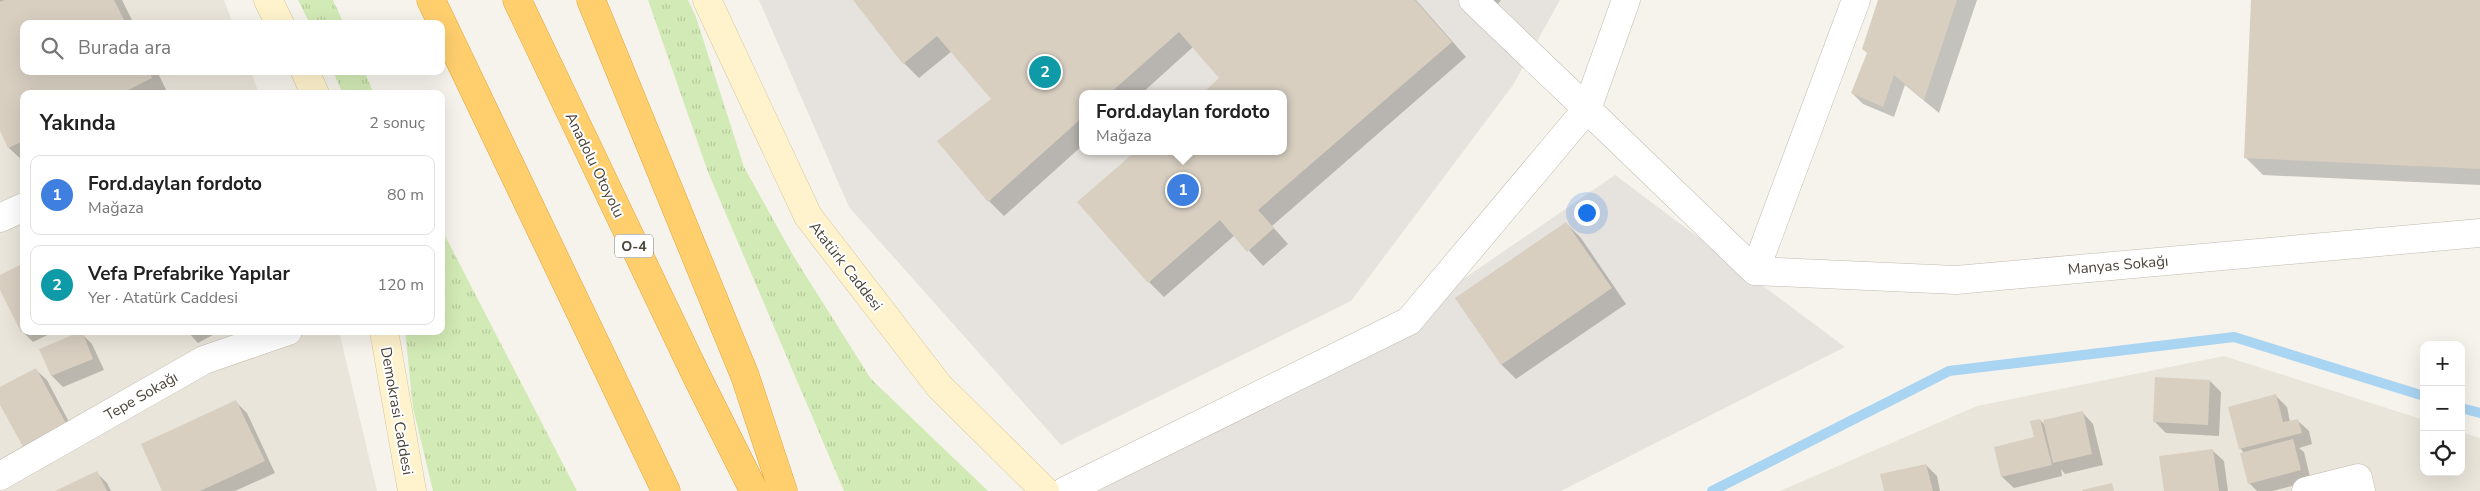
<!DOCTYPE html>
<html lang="tr">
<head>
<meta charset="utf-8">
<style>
  body { margin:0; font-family:"Nunito Sans",sans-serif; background:#f2f2f2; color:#222 }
  .controls { position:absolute; right:15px; bottom:15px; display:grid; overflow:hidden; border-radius:10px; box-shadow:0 5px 20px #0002 }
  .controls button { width:45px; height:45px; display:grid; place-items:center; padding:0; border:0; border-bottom:1px solid #e0e0e0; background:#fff; color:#222; font:25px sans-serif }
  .you { position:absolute; left:1586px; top:212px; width:18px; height:18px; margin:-12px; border:4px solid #fff; border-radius:50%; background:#1a73e8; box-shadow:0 0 0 8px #1a73e833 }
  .badge { display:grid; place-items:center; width:32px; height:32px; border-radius:50%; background:#fc3f1d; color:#fff; font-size:16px; font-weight:700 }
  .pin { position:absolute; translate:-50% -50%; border:2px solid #fff; box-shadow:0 1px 5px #0006 }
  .popup { position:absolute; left:1079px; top:90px; width:208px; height:65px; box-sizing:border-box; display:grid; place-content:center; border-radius:10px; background:#fff; filter:drop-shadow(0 1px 4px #0005); font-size:16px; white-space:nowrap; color:#767676 }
  .popup b { font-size:19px; color:#222 }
  .popup::after { content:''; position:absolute; left:50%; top:100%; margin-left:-10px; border:10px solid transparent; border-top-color:#fff }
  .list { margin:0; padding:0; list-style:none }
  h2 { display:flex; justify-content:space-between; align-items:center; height:65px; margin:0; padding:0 20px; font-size:21px }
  h2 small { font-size:16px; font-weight:400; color:#767676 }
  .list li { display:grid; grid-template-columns:32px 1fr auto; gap:15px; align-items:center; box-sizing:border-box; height:80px; margin:0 10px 10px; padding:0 10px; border:1px solid #e0e0e0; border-radius:10px }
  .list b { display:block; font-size:19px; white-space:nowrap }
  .list p { margin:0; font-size:16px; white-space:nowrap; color:#767676 }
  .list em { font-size:16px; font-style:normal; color:#767676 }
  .icon { flex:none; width:28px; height:28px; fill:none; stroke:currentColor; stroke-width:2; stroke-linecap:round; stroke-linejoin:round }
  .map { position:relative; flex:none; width:2480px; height:491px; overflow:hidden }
  .search { position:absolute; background:#fff; box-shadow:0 5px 20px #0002; left:20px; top:20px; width:425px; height:55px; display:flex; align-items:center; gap:12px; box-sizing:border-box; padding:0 18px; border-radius:10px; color:#767676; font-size:19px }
  .panel { position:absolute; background:#fff; box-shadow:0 5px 20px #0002; left:20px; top:90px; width:425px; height:245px; border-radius:10px }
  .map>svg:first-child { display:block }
  .residential { fill:#eae5da }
  .industrial { fill:#e6e2dd; fill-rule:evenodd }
  .grass { fill:url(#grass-tufts) }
  .shadow { fill:#0003 }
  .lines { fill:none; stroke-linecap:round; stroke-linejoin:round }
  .stream { stroke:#a9d4f2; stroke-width:10 }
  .building { fill:#d8cfc1 }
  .street-casing { stroke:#c2bbae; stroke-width:29 }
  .secondary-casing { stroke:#d6c79b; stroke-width:29 }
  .highway-casing { stroke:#e0a43c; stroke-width:29 }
  .street { stroke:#fff; stroke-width:28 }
  .secondary { stroke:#fff3cd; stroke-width:28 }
  .highway { stroke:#ffcf6e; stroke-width:28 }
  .labels { text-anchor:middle; stroke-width:4; stroke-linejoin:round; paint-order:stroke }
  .shield { fill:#fff; stroke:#817c74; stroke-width:1 }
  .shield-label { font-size:14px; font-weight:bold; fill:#4b4439 }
  .street-label { font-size:15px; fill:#4b4439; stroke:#fff }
</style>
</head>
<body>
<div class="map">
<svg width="2480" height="491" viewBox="0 0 2480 491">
  <defs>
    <pattern id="grass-tufts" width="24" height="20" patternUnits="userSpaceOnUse" patternTransform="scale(1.25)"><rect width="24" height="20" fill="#d2eab5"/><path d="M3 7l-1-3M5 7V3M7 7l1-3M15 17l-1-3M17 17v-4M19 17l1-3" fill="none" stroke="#b6ca9c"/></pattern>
  </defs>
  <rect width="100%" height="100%" fill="#f6f3ec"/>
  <path class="residential" d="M0 0H224L233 24H24V71H251L259 94H24V331H339L377 491H0Z
    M2224 356 2424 420V472H2461V432L2480 438V491H1780L1977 406Z"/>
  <path class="industrial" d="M759 0H1560L1513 85 1351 301 1061 445 849 207ZM1083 94H1283V151H1083Z
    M1615 175 1845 347 1561 491H1099L1405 319Z"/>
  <path class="grass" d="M298 0H333L344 24H310Z
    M648 0H688L696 17 744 167 794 257 871 379 988 491H844L708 172Z
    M333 71H364L374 94H343Z
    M441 228 577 491H433L413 408 405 331H441Z"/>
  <path class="shadow" d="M0 0H122L134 24H24V71H157L168 94H24V162L9 148 0 129Z
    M854 0H1416L1466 57 1272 226 1288 244 1263 266 1235 235 1164 297 1149 282 1283 151V94L1221 79 1193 47 1141 94H1083V145L1004 216 989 201 992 99 952 51 919 78 904 63Z
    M1483 0H1501L1494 9Z
    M1879 0H1977L1939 113 1905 85 1894 117 1863 104 1852 93 1869 54Z
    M2252 0H2480V185L2263 175 2246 158Z
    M1566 223 1581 238 1626 304 1516 379 1501 364Z
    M24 265V331H56L33 342 22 331 0 287V277Z
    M187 331H220L198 343Z
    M235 331H305L255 355 238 338Z
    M81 333 92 344 104 370 63 387 52 376 41 350Z
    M35 369 47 380 79 441 0 403V389Z
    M2210 381 2221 392 2219 436 2166 433 2155 422Z
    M2276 396 2287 407 2290 422 2297 420 2309 431 2312 444 2299 448 2304 452 2311 481 2272 491H2257L2249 483 2244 453 2240 448Z
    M236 402 247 413 275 473 235 491H164Z
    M2082 412 2093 424 2103 465 2065 474 2061 469 2062 476 2014 488 2002 477 1996 448 2035 438 2040 420 2046 426Z
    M2212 450 2224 461 2228 491H2165Z
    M1926 465 1937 476 1940 491H1885Z
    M96 472 107 483 111 491H58Z"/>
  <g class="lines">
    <path class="stream" d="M2461 408 2480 413
      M1712 491 1949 371 2234 337 2424 396"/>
  </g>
  <path class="building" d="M5 0H114L126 24H24V71H149L152 78 120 94H24V141L8 148 0 131V2Z
    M853 0H1415L1452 42 1258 210 1274 228 1247 252 1220 220 1148 283 1077 202 1136 151H1283V94H1202L1219 78 1179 32 1109 94H1083V117L988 202 937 141 991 99 937 36 903 64Z
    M1878 0H1957L1924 100 1894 75 1883 107 1851 93 1867 53 1862 49Z
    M2251 0H2480V169L2244 158Z
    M1566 222 1612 288 1501 365 1455 298Z
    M24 263V330L21 332 0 290V275Z
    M82 331 93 359 51 376 39 349Z
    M36 368 69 429 26 452 0 405V387Z
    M2155 377 2210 380 2208 425 2153 422Z
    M2276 394 2283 422 2298 419 2302 433 2239 449 2228 407Z
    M236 400 265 461 200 491H162L141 444Z
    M2083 411 2092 454 2053 463 2043 420Z
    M2040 419 2052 465 2001 477 1994 447 2034 437 2030 421Z
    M2293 439 2301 470 2248 484 2240 453Z
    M2213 449 2219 491H2164L2159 456Z
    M1926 464 1933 491H1884L1880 474Z
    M97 471 107 491H55Z
    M2112 483 2114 491H2083L2082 490Z"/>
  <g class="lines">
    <g class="street-casing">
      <path id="street" d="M1473 0 1587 109 1626 0
        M0 218 24 207
        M1755 271 1956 280 2480 233
        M0 476 204 360 288 331
        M1065 491 1409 321 1587 109 1755 271 1856 0
        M2306 491 2358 478 2361 491"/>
    </g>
    <g class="secondary-casing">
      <path id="secondary" d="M268 0 280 24
        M707 0 808 216 939 386 1045 491
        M305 71 315 94
        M384 331 412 491"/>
    </g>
    <g class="highway-casing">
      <path id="highway" d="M431 0 666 491
        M517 0 697 377 754 491
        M591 0 745 376 783 491"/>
    </g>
    <use href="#street" class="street"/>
    <use href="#secondary" class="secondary"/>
    <use href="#highway" class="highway"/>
  </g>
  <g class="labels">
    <rect class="shield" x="615" y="234.5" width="38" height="23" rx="4"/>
    <g class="shield-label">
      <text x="634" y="251">O-4</text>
    </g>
    <g class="street-label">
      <text transform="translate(595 165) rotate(64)" y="5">Anadolu Otoyolu</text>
      <text transform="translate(2118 265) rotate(-5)" y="5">Manyas Sokağı</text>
      <text transform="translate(846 266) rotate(52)" y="5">Atatürk Caddesi</text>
      <text transform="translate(141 396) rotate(-30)" y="5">Tepe Sokağı</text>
      <text transform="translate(397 411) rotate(80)" y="5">Demokrasi Caddesi</text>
    </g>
  </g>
</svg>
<div class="controls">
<button>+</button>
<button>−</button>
<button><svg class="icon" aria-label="locate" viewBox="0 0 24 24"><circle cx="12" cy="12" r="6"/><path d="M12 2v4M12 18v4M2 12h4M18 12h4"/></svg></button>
</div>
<div class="you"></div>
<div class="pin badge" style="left:1183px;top:190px;background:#3f7fe0">1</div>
<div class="popup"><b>Ford.daylan fordoto</b>Mağaza</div>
<div class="pin badge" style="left:1045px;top:72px;background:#0f9aa8">2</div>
<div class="search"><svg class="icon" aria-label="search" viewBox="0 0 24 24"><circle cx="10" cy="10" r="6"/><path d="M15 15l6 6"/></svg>Burada ara</div>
<section class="panel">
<h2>Yakında<small>2 sonuç</small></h2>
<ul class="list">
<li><span class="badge" style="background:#3f7fe0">1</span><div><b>Ford.daylan fordoto</b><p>Mağaza</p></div><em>80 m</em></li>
<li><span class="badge" style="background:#0f9aa8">2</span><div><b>Vefa Prefabrike Yapılar</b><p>Yer · Atatürk Caddesi</p></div><em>120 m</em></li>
</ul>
</section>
</div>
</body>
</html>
